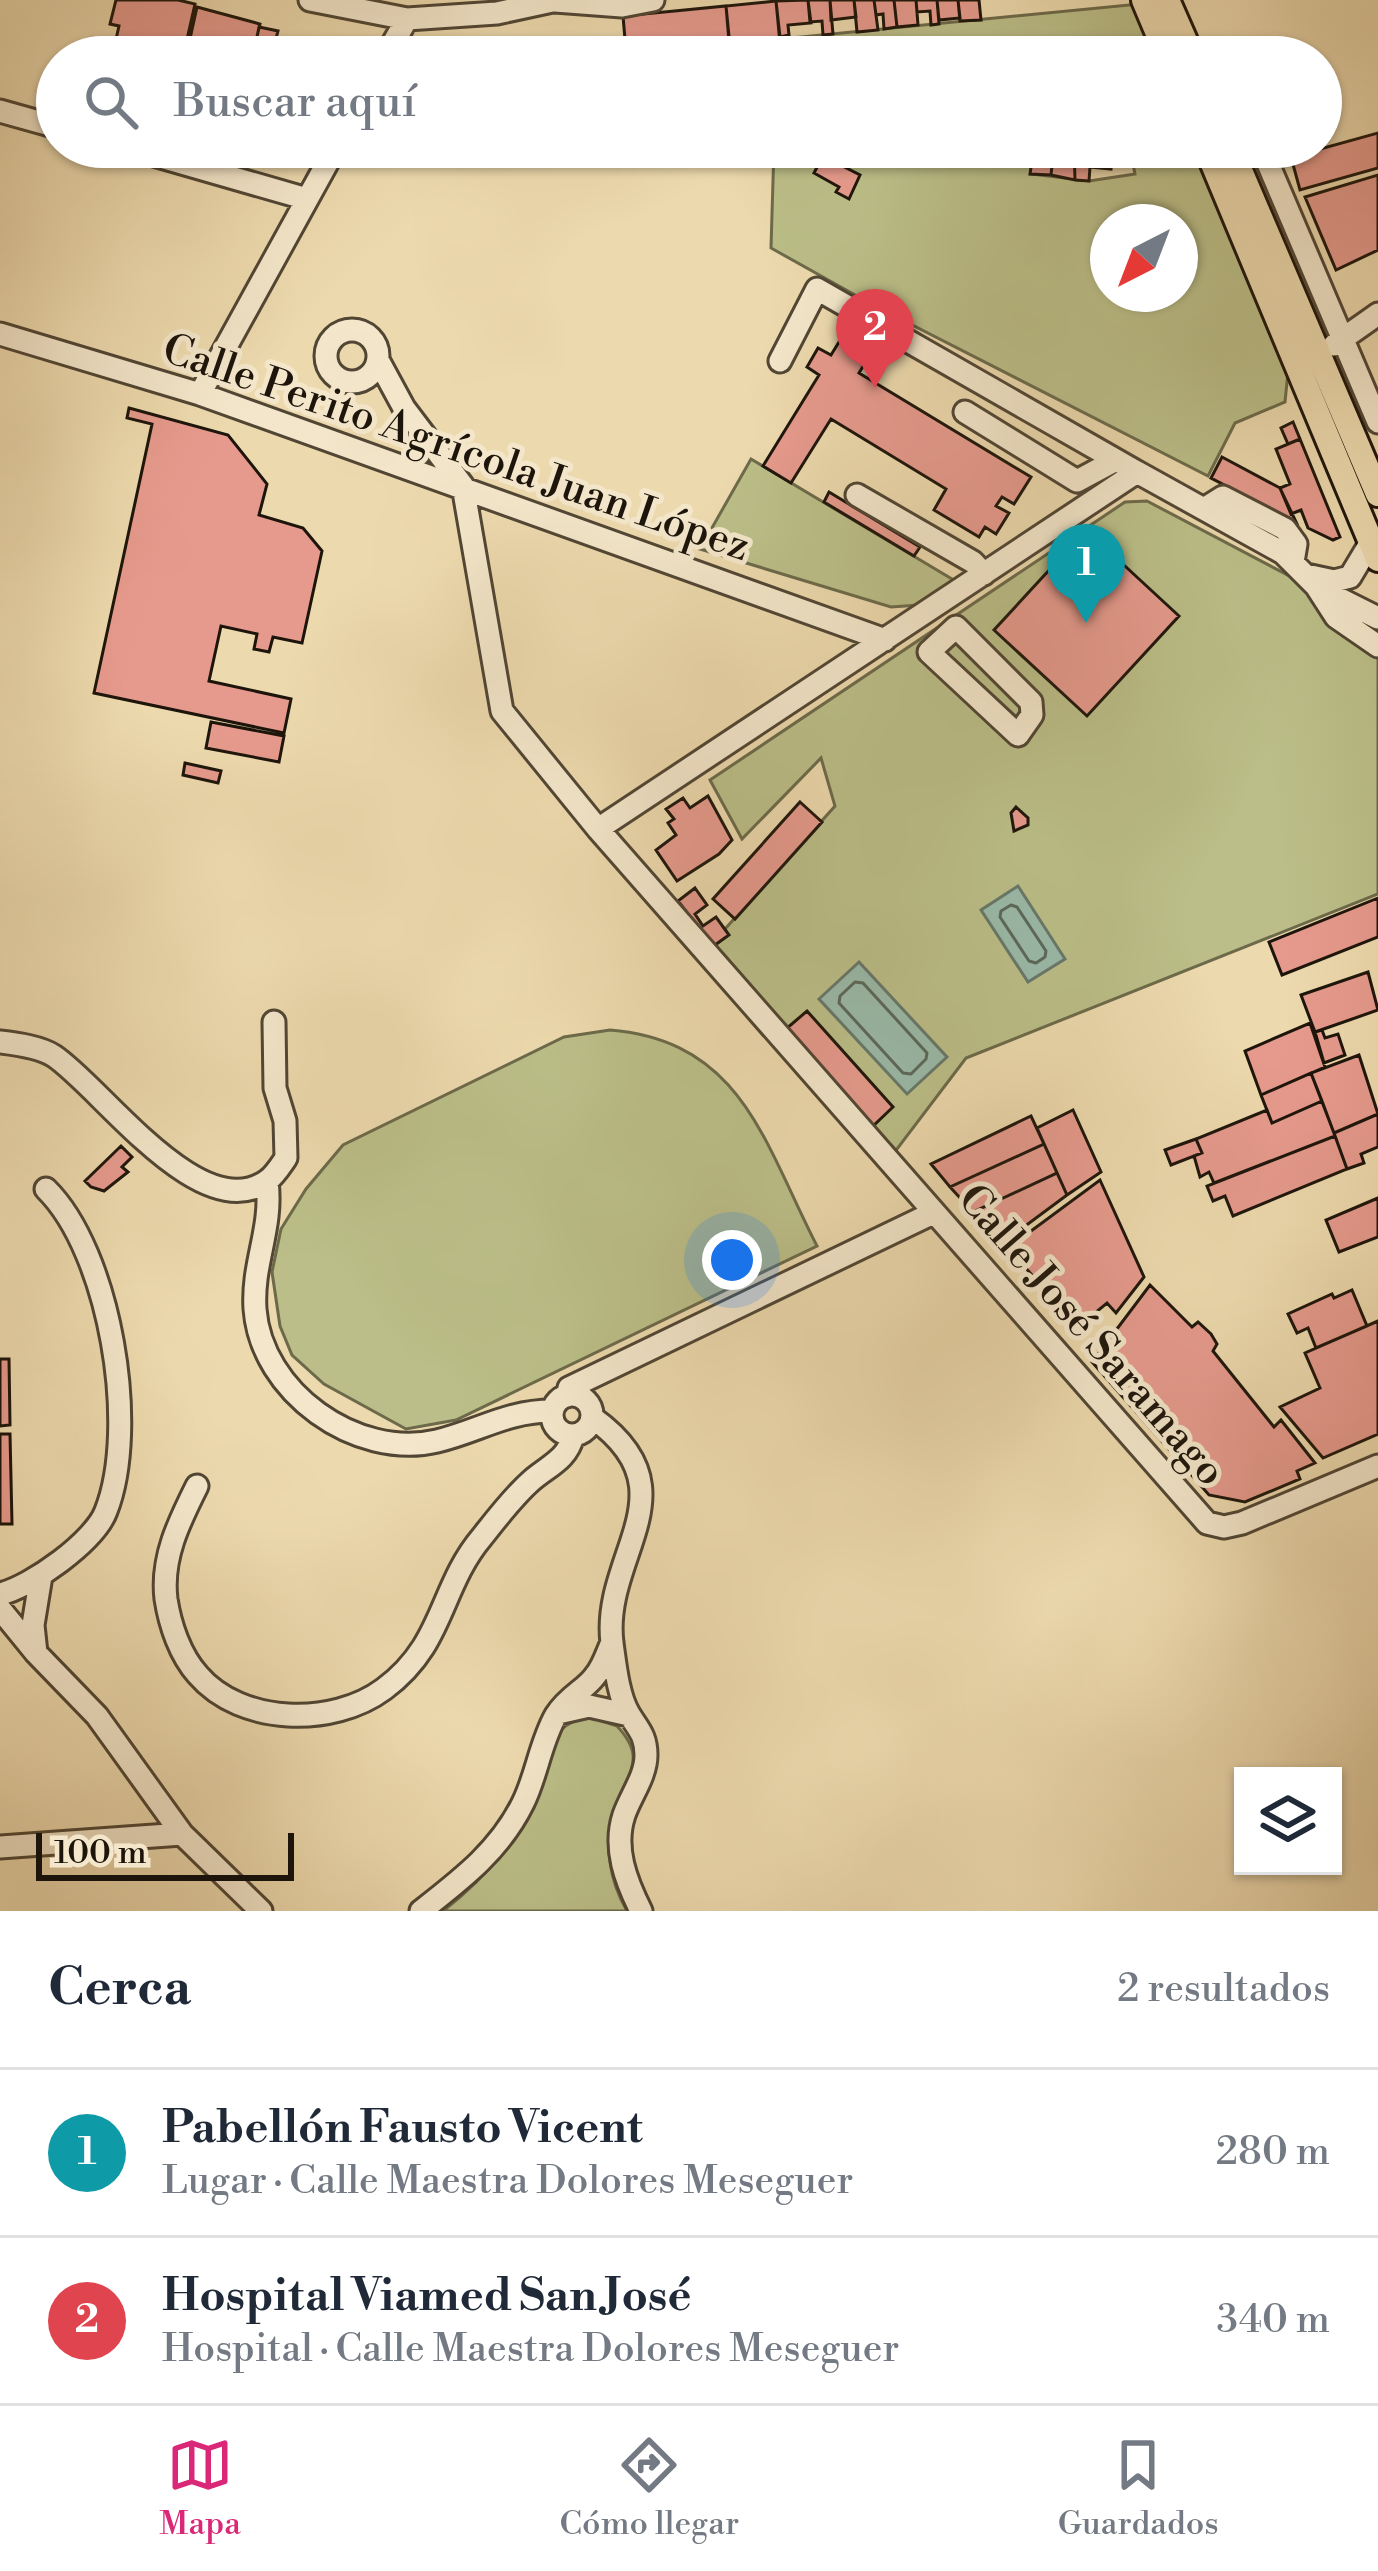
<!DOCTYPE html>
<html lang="es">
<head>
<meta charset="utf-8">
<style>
  body { margin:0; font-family:"Libre Bodoni",serif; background:#f6f6f7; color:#1f2937 }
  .controls { position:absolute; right:36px; bottom:36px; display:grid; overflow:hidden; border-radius:0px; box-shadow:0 3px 9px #0004 }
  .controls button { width:108px; height:108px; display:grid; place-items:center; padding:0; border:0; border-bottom:3px solid #e0e1e3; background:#fff; color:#1f2937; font:60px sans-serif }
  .compass { position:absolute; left:1090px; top:204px; width:108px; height:108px; border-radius:50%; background:#fff; box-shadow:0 3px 9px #0004; rotate:222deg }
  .scale { position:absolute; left:36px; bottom:30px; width:258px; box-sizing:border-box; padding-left:12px; border:6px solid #1d150b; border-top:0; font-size:33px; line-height:42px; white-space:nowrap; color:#1d150b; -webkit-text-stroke:9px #f3e6ca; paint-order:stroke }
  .you { position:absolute; left:732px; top:1260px; width:42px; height:42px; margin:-30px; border:9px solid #fff; border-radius:50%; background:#1a73e8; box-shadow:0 0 0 18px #1a73e833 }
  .badge { display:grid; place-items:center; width:78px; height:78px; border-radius:50%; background:#db2777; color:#fff; font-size:39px; font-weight:700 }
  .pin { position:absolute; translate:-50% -99px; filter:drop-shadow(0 3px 6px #0008) }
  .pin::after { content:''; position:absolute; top:63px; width:42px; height:36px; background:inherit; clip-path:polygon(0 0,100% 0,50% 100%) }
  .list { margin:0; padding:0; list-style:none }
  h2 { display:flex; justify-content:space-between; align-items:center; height:156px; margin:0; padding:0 48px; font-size:51px }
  h2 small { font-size:39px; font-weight:400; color:#747a83 }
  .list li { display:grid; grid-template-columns:78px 1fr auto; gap:36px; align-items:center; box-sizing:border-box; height:168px; padding:0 48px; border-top:3px solid #e0e1e3 }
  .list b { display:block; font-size:45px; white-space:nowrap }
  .list p { margin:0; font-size:39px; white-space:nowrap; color:#747a83 }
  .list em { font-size:39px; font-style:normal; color:#747a83 }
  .icon { flex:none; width:66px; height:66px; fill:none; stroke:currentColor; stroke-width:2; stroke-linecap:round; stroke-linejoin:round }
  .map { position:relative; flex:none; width:1378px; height:1911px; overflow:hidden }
  .search { position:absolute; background:#fff; box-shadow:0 3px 9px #0004; left:36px; right:36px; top:36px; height:132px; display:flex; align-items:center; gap:30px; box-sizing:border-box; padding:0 42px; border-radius:66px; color:#747a83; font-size:45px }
  .sheet { height:492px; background:#fff }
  nav { display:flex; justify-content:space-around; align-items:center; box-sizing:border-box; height:168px; border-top:3px solid #e0e1e3; background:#fff; font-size:33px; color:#747a83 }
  nav a { display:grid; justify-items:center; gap:6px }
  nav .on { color:#db2777 }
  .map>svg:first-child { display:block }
  .green { fill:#bbbe88; stroke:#6c6a4a; stroke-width:3; fill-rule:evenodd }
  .water { fill:#99baa9; stroke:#67786a; stroke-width:3 }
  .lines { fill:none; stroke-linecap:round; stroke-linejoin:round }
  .shore { stroke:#5b685a; stroke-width:3 }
  .building { fill:#e69a8d; stroke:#1d150b; stroke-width:3 }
  .minor-casing { stroke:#514634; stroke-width:27 }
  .major-casing { stroke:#1d150b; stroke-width:30 }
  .minor { stroke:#f3e6ca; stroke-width:21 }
  .major { stroke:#ecd9ad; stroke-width:24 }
  .labels { text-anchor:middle; stroke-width:10; stroke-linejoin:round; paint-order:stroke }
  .street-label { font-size:42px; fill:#1d150b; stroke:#f3e6ca }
</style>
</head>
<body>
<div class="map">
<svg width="1378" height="1911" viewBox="0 0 1378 1911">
  <rect width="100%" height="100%" fill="#ecd9ad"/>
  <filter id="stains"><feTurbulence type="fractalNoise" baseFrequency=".00167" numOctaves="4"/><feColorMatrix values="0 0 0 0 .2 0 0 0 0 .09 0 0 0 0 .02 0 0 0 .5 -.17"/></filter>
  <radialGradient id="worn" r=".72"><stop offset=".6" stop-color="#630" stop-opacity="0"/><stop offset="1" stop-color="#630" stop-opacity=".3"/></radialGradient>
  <path class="green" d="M1139 4 1162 57H781L780 39Z
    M774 147H1034L1031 174 1089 181 1135 174 1132 159 1152 157 1153 152 1165 147H1198L1288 372 1285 402 1235 423 1208 476 873 305 771 248ZM1108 222H1180V294H1108Z
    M751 459 957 582 919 605 891 607 700 549Z
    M1147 501 1373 620 1378 632V894L966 1058 891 1157 709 950 728 935 725 929 835 806 821 758 742 839 710 780 1125 502Z
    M610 1030C742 1041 764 1143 817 1246L456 1420 406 1429 324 1384 292 1355 280 1326 272 1272 281 1229 306 1189 343 1145 564 1037Z
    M590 1717 617 1726C650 1761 624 1775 614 1811 604 1845 609 1880 627 1911H443C488 1876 517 1840 539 1787 545 1771 549 1749 558 1734 565 1723 578 1719 590 1717Z"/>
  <path class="water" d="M1018 886 1065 959 1028 982 981 910Z
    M859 962 947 1057 907 1094 819 999Z"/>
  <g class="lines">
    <path class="shore" d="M1011 905 1017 907 1046 951 1045 957 1036 963 1029 961 1000 917 1001 911Z
      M855 982 863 983 927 1053 926 1059 911 1074 903 1073 839 1003 840 996Z"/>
  </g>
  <path class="building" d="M116 0H178L195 4 183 57H112L119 26 110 24Z
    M808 0H830L833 34 823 35 822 21 810 22Z
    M808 0 811 23 788 25 789 35 780 37 776 1Z
    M830 0H854L856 17 831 20Z
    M854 0H874L878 30 857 32Z
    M874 0H894L897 27 884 29 883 14 876 15Z
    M894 0H916L918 25 897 27Z
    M916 0H937L939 24 931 25 930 11 917 12Z
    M937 0H958L960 18 939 20Z
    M958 0H979L981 20 960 21Z
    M776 1 781 54 731 57 726 6Z
    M726 6 729 41 724 42V47L709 48 708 43 698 44 699 49 684 50 683 46 673 47V52L658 53 657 48 647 49V54L632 55 631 50 626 51 623 16Z
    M197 7 260 24 252 57H186Z
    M259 27 278 31 271 57H253Z
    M1378 133V168L1300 190 1291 157Z
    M234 147H314L308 156 291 162Z
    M1034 147H1054L1051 175 1030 174Z
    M1054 147H1074L1075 180 1051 175Z
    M1074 147H1102L1101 158 1112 159 1111 169 1090 167 1089 181 1075 180Z
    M1102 147H1134L1132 159 1101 158Z
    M1134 147H1165V148L1153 152 1152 157 1132 159Z
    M823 156 860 175 849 199 836 192 839 187 814 173Z
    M1378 175V250L1336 270 1305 197Z
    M850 324 878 342 859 373 1031 477 1014 504 1002 497 996 506 1009 513 996 534 985 527 979 537 934 510 946 489 831 419 791 483 763 466 819 375 807 367 818 348 831 355Z
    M129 408 228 435 267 484 259 515 303 528 322 551 302 643 273 637 269 652 254 649 257 634 221 626 209 681 291 699 284 733 94 693 152 424 127 418Z
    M1293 422 1300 439 1288 444 1281 428Z
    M1300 439 1340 537 1333 540 1308 528 1301 510 1291 514 1280 488 1290 484 1276 449Z
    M1222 457 1280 488 1296 522 1211 478Z
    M829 492 920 547 914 556 824 502Z
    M1086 530 1179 616 1087 716 994 630Z
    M211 722 284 736 279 762 206 748Z
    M185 763 221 771 218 783 183 775Z
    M708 796 732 840 719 854 677 881 656 850 676 835 668 823 674 819 666 809 683 798 690 808Z
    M800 802 822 822 735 919 713 899Z
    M1016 807 1028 818V825L1014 831 1011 813Z
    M695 888 707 905 695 914 703 926 716 917 729 935 712 947 681 921 689 915 678 901Z
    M1378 898V937L1282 975 1269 942Z
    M1368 972 1378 1010 1315 1032 1301 995Z
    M807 1011 893 1107 873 1126 786 1029Z
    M1310 1023 1325 1067 1261 1095 1245 1051Z
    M1322 1030 1325 1038 1338 1034 1345 1055 1324 1063 1315 1032Z
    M1359 1055 1378 1114 1334 1133 1311 1073Z
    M1311 1073 1322 1101 1272 1123 1261 1095Z
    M1322 1101 1335 1136 1214 1183 1209 1172 1200 1177 1194 1156 1202 1153 1196 1139 1267 1110 1272 1123Z
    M1073 1110 1101 1172 1067 1195 1037 1128Z
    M1378 1114V1147L1361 1154 1364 1163 1347 1169 1334 1133Z
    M1031 1116 1044 1144 950 1187 931 1164Z
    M1335 1136 1347 1169 1233 1216 1225 1196 1213 1201 1207 1186Z
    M1196 1139 1202 1153 1171 1165 1165 1150Z
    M1044 1144 1057 1173 973 1212 950 1187Z
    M121 1146 132 1157 122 1167 128 1172 104 1191 91 1187 85 1181Z
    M1057 1173 1067 1195 1001 1244 973 1212Z
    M1100 1180 1144 1277 1116 1313 1107 1303 1078 1327 1008 1248Z
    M1378 1198V1237L1339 1252 1326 1220Z
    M1150 1285 1192 1327 1198 1322 1211 1334 1217 1344 1213 1351 1274 1427 1281 1420 1315 1463 1297 1471 1300 1479 1245 1502 1209 1495 1092 1362Z
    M1352 1290 1367 1326 1316 1348 1308 1328 1297 1333 1288 1314 1332 1294 1334 1298Z
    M1378 1321V1434L1323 1458 1280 1407 1320 1388 1305 1353Z
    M0 1359H9L10 1425 0 1426Z
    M0 1434H10L12 1524H0Z"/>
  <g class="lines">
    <g class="minor-casing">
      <path id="minor" d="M310 0 407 19 497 13 557 0
        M555 1 622 6 653 0
        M385 57 407 19
        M0 111 57 127
        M126 147 307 199
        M1261 147 1378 422
        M326 356a26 26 0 1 1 52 0a26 26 0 1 1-52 0Z
        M0 334 200 394 885 640
        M1334 345 1378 314
        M378 360 404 408 463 486 502 711 598 829 1207 1523 1224 1527 1242 1523 1378 1466
        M780 361 817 289 1137 472
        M200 394 336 147
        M965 412 1077 481 1116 460
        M857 495 973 562 984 574
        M1204 509 1223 497 1285 529 1296 544 1293 562
        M1306 575 1334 581 1350 577 1371 542
        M1320 589 1378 618
        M956 627 1031 702 1032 715 1018 735 929 652Z
        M598 829 1137 472 1283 553 1316 586 1336 617 1378 646
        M0 1042C17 1044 40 1047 54 1056 101 1087 202 1230 268 1180 275 1175 281 1165 286 1158L285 1121 275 1088 274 1022
        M267 1181C273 1229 252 1262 255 1309 261 1392 356 1460 437 1441 479 1431 507 1411 552 1411
        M552 1415a20 20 0 1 1 40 0a20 20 0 1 1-40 0Z
        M567 1396 569 1388 933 1213
        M593 1418C695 1491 601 1555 612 1643 615 1664 618 1696 629 1714 638 1729 646 1735 646 1755 646 1776 631 1795 624 1815 613 1848 626 1881 641 1911
        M197 1486C179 1522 161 1558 166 1599 170 1625 180 1655 198 1675 241 1725 333 1727 384 1689 445 1644 439 1588 482 1537 497 1518 513 1497 531 1481 548 1466 567 1460 573 1436
        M0 1594C31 1587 95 1541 106 1511 139 1427 110 1252 46 1189
        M0 1609 36 1653 97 1716 182 1834 261 1911
        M36 1653 33 1625 41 1576
        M558 1713 589 1706 629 1715
        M0 1847 182 1834
        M421 1911C462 1879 500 1850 523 1803 537 1775 540 1743 556 1715 568 1696 585 1690 595 1676 603 1667 607 1653 612 1642"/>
    </g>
    <g class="major-casing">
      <path id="major" d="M1144 0 1168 57
        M1167 0 1192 57
        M1206 147 1378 559
        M1230 147 1378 494"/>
    </g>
    <use href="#minor" class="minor"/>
    <use href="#major" class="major"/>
  </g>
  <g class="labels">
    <g class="street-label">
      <text transform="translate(457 446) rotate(19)" y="15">Calle Perito Agrícola Juan López</text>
      <text transform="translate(1093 1334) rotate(49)" y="15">Calle José Saramago</text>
    </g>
  </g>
  <rect width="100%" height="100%" filter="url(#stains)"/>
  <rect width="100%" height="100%" fill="url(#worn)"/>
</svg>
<div class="controls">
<button><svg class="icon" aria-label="layers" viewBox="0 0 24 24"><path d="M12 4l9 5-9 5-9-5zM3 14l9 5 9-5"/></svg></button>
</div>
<svg class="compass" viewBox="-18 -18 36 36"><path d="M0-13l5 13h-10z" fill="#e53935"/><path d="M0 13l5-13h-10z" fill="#747a83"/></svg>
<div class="scale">100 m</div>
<div class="you"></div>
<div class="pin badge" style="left:1086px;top:623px;background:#0f9aa8">1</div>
<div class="pin badge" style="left:875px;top:388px;background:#e0444e">2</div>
<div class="search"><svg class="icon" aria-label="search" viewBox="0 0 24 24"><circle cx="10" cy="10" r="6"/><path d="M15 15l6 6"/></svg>Buscar aquí</div>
</div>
<section class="sheet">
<h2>Cerca<small>2 resultados</small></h2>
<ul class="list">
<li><span class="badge" style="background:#0f9aa8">1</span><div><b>Pabellón Fausto Vicent</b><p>Lugar · Calle Maestra Dolores Meseguer</p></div><em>280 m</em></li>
<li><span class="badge" style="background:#e0444e">2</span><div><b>Hospital Viamed San José</b><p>Hospital · Calle Maestra Dolores Meseguer</p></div><em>340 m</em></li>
</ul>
</section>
<nav>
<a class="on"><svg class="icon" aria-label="map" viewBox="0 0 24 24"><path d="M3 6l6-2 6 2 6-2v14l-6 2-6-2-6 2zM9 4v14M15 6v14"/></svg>Mapa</a>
<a><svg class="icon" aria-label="directions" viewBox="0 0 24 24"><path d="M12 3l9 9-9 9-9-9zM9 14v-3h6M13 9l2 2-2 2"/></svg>Cómo llegar</a>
<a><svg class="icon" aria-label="saved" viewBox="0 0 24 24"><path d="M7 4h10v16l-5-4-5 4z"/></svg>Guardados</a>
</nav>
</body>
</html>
